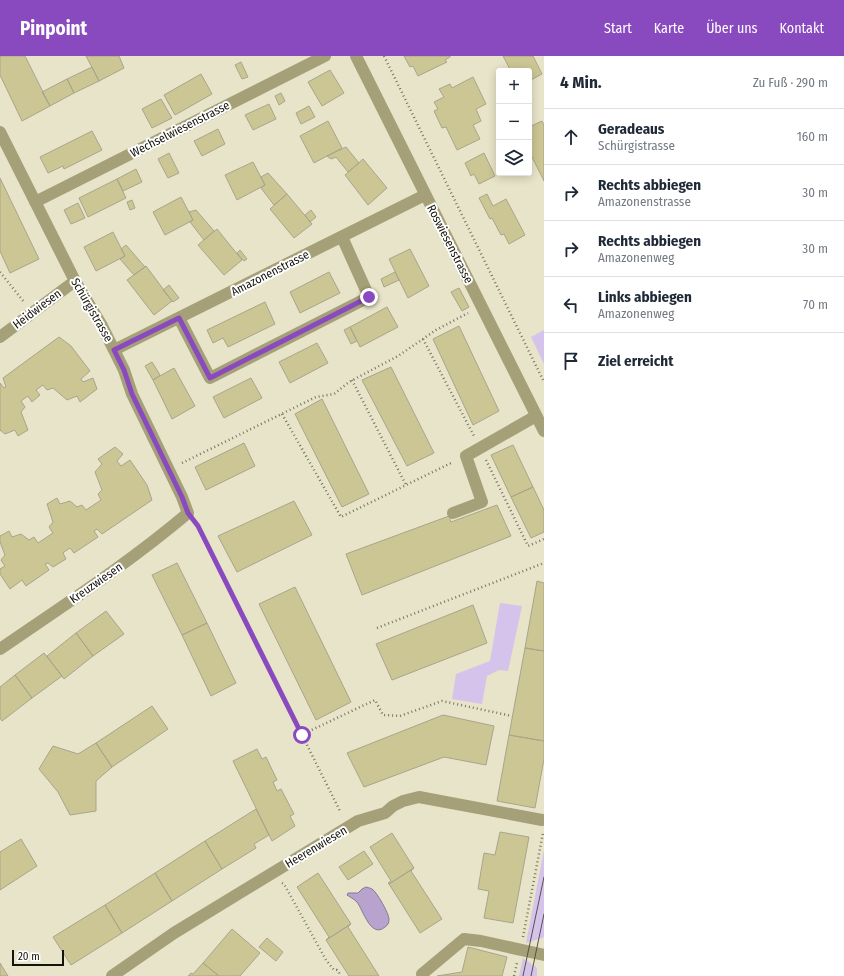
<!DOCTYPE html>
<html lang="de">
<head>
<meta charset="utf-8">
<style>
  body { margin:0; font-family:"Fira Sans Condensed",sans-serif; background:#f2f2f3; color:#1f2937 }
  .controls { position:absolute; right:12px; top:12px; display:grid; overflow:hidden; border-radius:4px; box-shadow:0 2px 10px #0003 }
  .controls button { width:36px; height:36px; display:grid; place-items:center; padding:0; border:0; border-bottom:1px solid #e0e1e3; background:#fff; color:#1f2937; font:20px sans-serif }
  .scale { position:absolute; left:12px; bottom:10px; width:52px; box-sizing:border-box; padding-left:4px; border:2px solid #15130a; border-top:0; font-size:11px; line-height:14px; white-space:nowrap; color:#15130a; -webkit-text-stroke:3px #fff; paint-order:stroke }
  .stop { position:absolute; width:12px; height:12px; margin:-9px; border:3px solid #8a4abf; border-radius:50%; background:#fff }
  .stop.end { background:#8a4abf; border-color:#fff; box-shadow:0 1px 4px #0008 }
  .list { margin:0; padding:0; list-style:none }
  h2 { display:flex; justify-content:space-between; align-items:center; height:52px; margin:0; padding:0 16px; font-size:17px }
  h2 small { font-size:13px; font-weight:400; color:#747a83 }
  .list li { display:grid; grid-template-columns:26px 1fr auto; gap:12px; align-items:center; box-sizing:border-box; height:56px; padding:0 16px; border-top:1px solid #e0e1e3 }
  .list b { display:block; font-size:15px; white-space:nowrap }
  .list p { margin:0; font-size:13px; white-space:nowrap; color:#747a83 }
  .list em { font-size:13px; font-style:normal; color:#747a83 }
  .icon { flex:none; width:22px; height:22px; fill:none; stroke:currentColor; stroke-width:2; stroke-linecap:round; stroke-linejoin:round }
  .map { position:relative; flex:none; width:544px; height:920px; overflow:hidden }
  header { display:flex; align-items:center; gap:24px; box-sizing:border-box; height:56px; padding:0 20px; background:#8a4abf; color:#fff }
  header strong { font-size:19px }
  nav { display:flex; gap:22px; margin-inline-start:auto; font-size:14px }
  main { display:flex }
  aside { flex:1; background:#fff }
  .map>svg:first-child { display:block }
  .green { fill:#d6c3eb }
  .water { fill:#b8a3cf; stroke:#877894 }
  .building { fill:#ccc694; stroke:#a8a58b }
  .lines { fill:none; stroke-linecap:round; stroke-linejoin:round }
  .path { stroke:#787564; stroke-width:2.5; stroke-dasharray:1 3; stroke-linecap:butt }
  .minor { stroke:#a5a077; stroke-width:12 }
  .tram { stroke:#545244; stroke-width:1 }
  .route { stroke:#8a4abf; stroke-width:5 }
  .labels { text-anchor:middle; stroke-width:4; stroke-linejoin:round; paint-order:stroke }
  .street-label { font-size:12px; fill:#15130a; stroke:#fff }
</style>
</head>
<body>
<header>
<strong>Pinpoint</strong>
<nav><a>Start</a><a>Karte</a><a>Über uns</a><a>Kontakt</a></nav>
</header>
<main>
<div class="map">
<svg width="544" height="920" viewBox="0 0 544 920">
  <rect width="100%" height="100%" fill="#e7e4c9"/>
  <path class="green" d="M544 274V308L531 281Z
    M500 547 522 550 508 615 499 614 487 620 482 648 452 643 456 618 490 605Z
    M544 794V881L542 882 526 887Z
    M523 902 536 911 537 913V920H519Z"/>
  <path class="water" d="M366 831C369 832 370 832 372 833 377 836 389 858 389 863 389 867 388 869 385 871 371 883 363 854 357 846 354 843 350 841 347 839L348 837H358L362 833Z"/>
  <path class="building" d="M0 0H25L50 50 22 65 0 19Z
    M86 0H119L124 12 99 25Z
    M404 0H450V1L445 4 447 6 418 20 413 10 410 11Z
    M503 0H533L542 18 529 25V15H511Z
    M241 6 248 21 242 23 235 9Z
    M92 11 99 25 74 37 67 23Z
    M330 14 344 37 322 50 308 26Z
    M201 18 212 38 175 59 164 39Z
    M473 21 486 48 476 53 481 65 473 69 480 83 457 94 446 71 442 72 434 55 438 53 434 46 444 41 439 33 450 28 452 32Z
    M67 23 74 37 50 50 42 36Z
    M281 37 285 45 279 49 275 40Z
    M161 43 172 62 152 72 142 53Z
    M269 48 276 63 253 74 245 59Z
    M309 50 315 61 301 68 296 57Z
    M328 65 342 92 314 107 300 80Z
    M542 65 544 69V125L529 95V71Z
    M218 73 225 88 202 100 194 85Z
    M92 75 102 94 64 113 63 110 48 117 40 101Z
    M346 91 359 107 348 116 336 101 331 103 327 100Z
    M169 97 179 117 168 122 158 103Z
    M484 97 495 120 479 128 474 118 471 120 465 107Z
    M363 103 387 132 368 149 345 119Z
    M253 106 265 129 237 144 225 119Z
    M136 113 142 126 123 135 117 123Z
    M268 117 287 138 274 149 261 132 265 129 261 121Z
    M0 122 39 203 10 217 0 195Z
    M117 123 126 142 88 161 79 142Z
    M287 138 312 168 294 182 270 153Z
    M487 138 493 150 506 143 525 179 509 188 504 178 501 179 492 162 490 163 479 142Z
    M181 141 193 164 165 179 153 156Z
    M132 144 135 152 130 154 127 146Z
    M78 147 85 162 71 168 64 154Z
    M196 154 214 175 204 184 190 166 193 164 189 156Z
    M311 154 316 161 310 166 305 159Z
    M217 173 242 204 224 219 198 189Z
    M113 176 125 200 96 215 84 191Z
    M126 189 145 211 134 219 120 203 125 200 121 193Z
    M410 193 429 230 408 242 389 203Z
    M240 194 247 203 244 205 237 197Z
    M146 210 172 245 154 259 127 224Z
    M329 216 340 237 300 257 290 236Z
    M395 216 399 224 384 231 381 223Z
    M169 229 179 242 173 246 163 234Z
    M459 232 469 251 462 255 451 236Z
    M265 246 275 268 228 291 223 282 213 287 207 274Z
    M387 251 398 271 360 291 350 271Z
    M459 270 499 355 473 369 433 283Z
    M350 271 357 285 351 288 344 274Z
    M59 281 71 290 90 315 81 323 83 326 93 322 97 333 80 346 77 340 67 344 53 332 47 334 43 329 36 334 40 339 32 346 28 340 21 345 25 351 21 356 28 374 18 380 15 374 5 378 0 374V327L4 332 6 331 3 322Z
    M317 287 328 307 290 327 279 306Z
    M152 306 160 319 153 324 145 310Z
    M391 311 434 397 407 410 362 324Z
    M174 312 195 350 172 363 153 324Z
    M251 322 262 342 224 362 213 341Z
    M322 343 369 438 342 451 295 358Z
    M244 387 255 410 206 434 195 411Z
    M513 389 533 431 511 441 491 399Z
    M115 391 123 398 117 405 121 410 130 404 147 429 152 444 102 478 97 473 94 475 98 481 74 497 70 492 64 496 63 497 66 503 53 511 48 507 45 508 49 514 26 530 22 524 10 533 0 518V513L5 510 1 504 5 499 0 486V480L9 475 12 481 21 478 29 484 34 481 38 487 53 477 49 471 53 466 47 448 57 442 60 448 70 445 77 451 82 449 86 454 101 444 98 438 102 434 95 416 102 408 98 403Z
    M533 431 544 454V476L531 482 511 441Z
    M294 445 312 479 237 516 218 480Z
    M497 449 511 480 362 539 346 498 449 460 451 466Z
    M177 507 207 567 182 579 152 519Z
    M537 525 544 527V595L525 592Z
    M295 531 351 646 316 664 259 548Z
    M473 549 487 587 392 624 376 588Z
    M106 555 124 578 93 600 76 577Z
    M207 567 236 627 211 640 182 579Z
    M76 577 93 600 64 623 47 600Z
    M525 592 544 595V685L509 679Z
    M44 597 62 620 32 642 15 619Z
    M15 619 32 642 2 665 0 662V631Z
    M152 650 168 673 112 711 96 687Z
    M443 659 494 670 486 709 444 701 364 731 347 697Z
    M509 679 544 685V703L535 752 497 745Z
    M96 687 112 711 96 725V755L70 759 58 736 39 713 53 690 78 698Z
    M257 693 262 703 266 701 277 724 273 726 277 735 281 733 294 758 290 760 295 770 272 785 233 705Z
    M256 753 269 779 254 788 256 792 222 813 205 785Z
    M500 776 529 781 513 867 484 862 489 835 478 833 484 797 495 799Z
    M392 777 414 812 389 828 388 827 391 825 370 791Z
    M21 783 37 810 0 834V796Z
    M205 785 222 813 172 845 155 817Z
    M364 795 373 808 348 824 339 811Z
    M414 812 411 815 442 863 420 877 389 828Z
    M155 817 172 845 122 877 105 849Z
    M318 817 351 868 326 884 329 881 297 831Z
    M105 849 122 877 71 909 53 881Z
    M351 868 348 871 379 920H349L326 884Z
    M232 873 260 897 240 920H219L203 907Z
    M267 882 283 896 276 905 259 891Z
    M468 891 507 901 502 920H437L462 916Z
    M0 907 8 920H0Z
    M203 907 219 920H188L191 917 193 918Z"/>
  <g class="lines">
    <path class="path" d="M384 0 544 326
      M0 216 24 246
      M423 283 474 380
      M352 324 406 429
      M282 358 341 461 453 406
      M486 404 528 490 544 483
      M182 407 316 341 334 338 349 326 398 300 436 274 468 257
      M196 467 340 755
      M377 572 544 507
      M301 679 375 644 383 659 400 660 442 645 512 660
      M282 827 284 828 326 904 334 914H337L339 917V920
      M523 881 543 777
      M514 920 517 907"/>
    <path class="minor" d="M356 0 544 375
      M0 76 75 225 101 268 124 314 132 338 182 441 188 457C129 507 64 549 0 593
      M35 146 325 0
      M179 262 210 322 369 241 342 181
      M0 281 75 225
      M114 294 425 139
      M453 457 482 446 466 400 536 360
      M422 918 464 883 481 885 544 899
      M112 920 174 877 358 765 385 757 393 750 403 745 419 741 542 764"/>
    <path class="tram" d="M523 920 544 821
      M531 920 544 858"/>
  </g>
  <g class="lines">
    <path class="route" d="M302 679 198 470 188 457 182 441 132 338 124 314 114 294 179 262 210 322 369 241"/>
  </g>
  <g class="labels">
    <g class="street-label">
      <text transform="translate(180 73) rotate(-27)" y="4">Wechselwiesenstrasse</text>
      <text transform="translate(450 188) rotate(63)" y="4">Roswiesenstrasse</text>
      <text transform="translate(270 217) rotate(-27)" y="4">Amazonenstrasse</text>
      <text transform="translate(37 253) rotate(-37)" y="4">Heidwiesen</text>
      <text transform="translate(92 254) rotate(60)" y="4">Schürgistrasse</text>
      <text transform="translate(96 527) rotate(-35)" y="4">Kreuzwiesen</text>
      <text transform="translate(316 791) rotate(-31)" y="4">Heerenwiesen</text>
    </g>
  </g>
</svg>
<div class="controls">
<button>+</button>
<button>−</button>
<button><svg class="icon" aria-label="layers" viewBox="0 0 24 24"><path d="M12 4l9 5-9 5-9-5zM3 14l9 5 9-5"/></svg></button>
</div>
<div class="scale">20 m</div>
<div class="stop" style="left:302px;top:679px"></div>
<div class="stop end" style="left:369px;top:241px"></div>
</div>
<aside>
<h2>4 Min.<small>Zu Fuß · 290 m</small></h2>
<ul class="list">
<li><svg class="icon" aria-label="ahead" viewBox="0 0 24 24"><path d="M12 20V5M6 11l6-6 6 6"/></svg><div><b>Geradeaus</b><p>Schürgistrasse</p></div><em>160 m</em></li>
<li><svg class="icon" aria-label="right" viewBox="0 0 24 24"><path d="M7 20v-9h11M14 6l5 5-5 5"/></svg><div><b>Rechts abbiegen</b><p>Amazonenstrasse</p></div><em>30 m</em></li>
<li><svg class="icon" aria-label="right" viewBox="0 0 24 24"><path d="M7 20v-9h11M14 6l5 5-5 5"/></svg><div><b>Rechts abbiegen</b><p>Amazonenweg</p></div><em>30 m</em></li>
<li><svg class="icon" aria-label="left" viewBox="0 0 24 24"><path d="M17 20v-9H6M10 6l-5 5 5 5"/></svg><div><b>Links abbiegen</b><p>Amazonenweg</p></div><em>70 m</em></li>
<li><svg class="icon" aria-label="arrive" viewBox="0 0 24 24"><path d="M6 21V4h12l-3 4 3 4H6"/></svg><div><b>Ziel erreicht</b></div></li>
</ul>
</aside>
</main>
</body>
</html>
